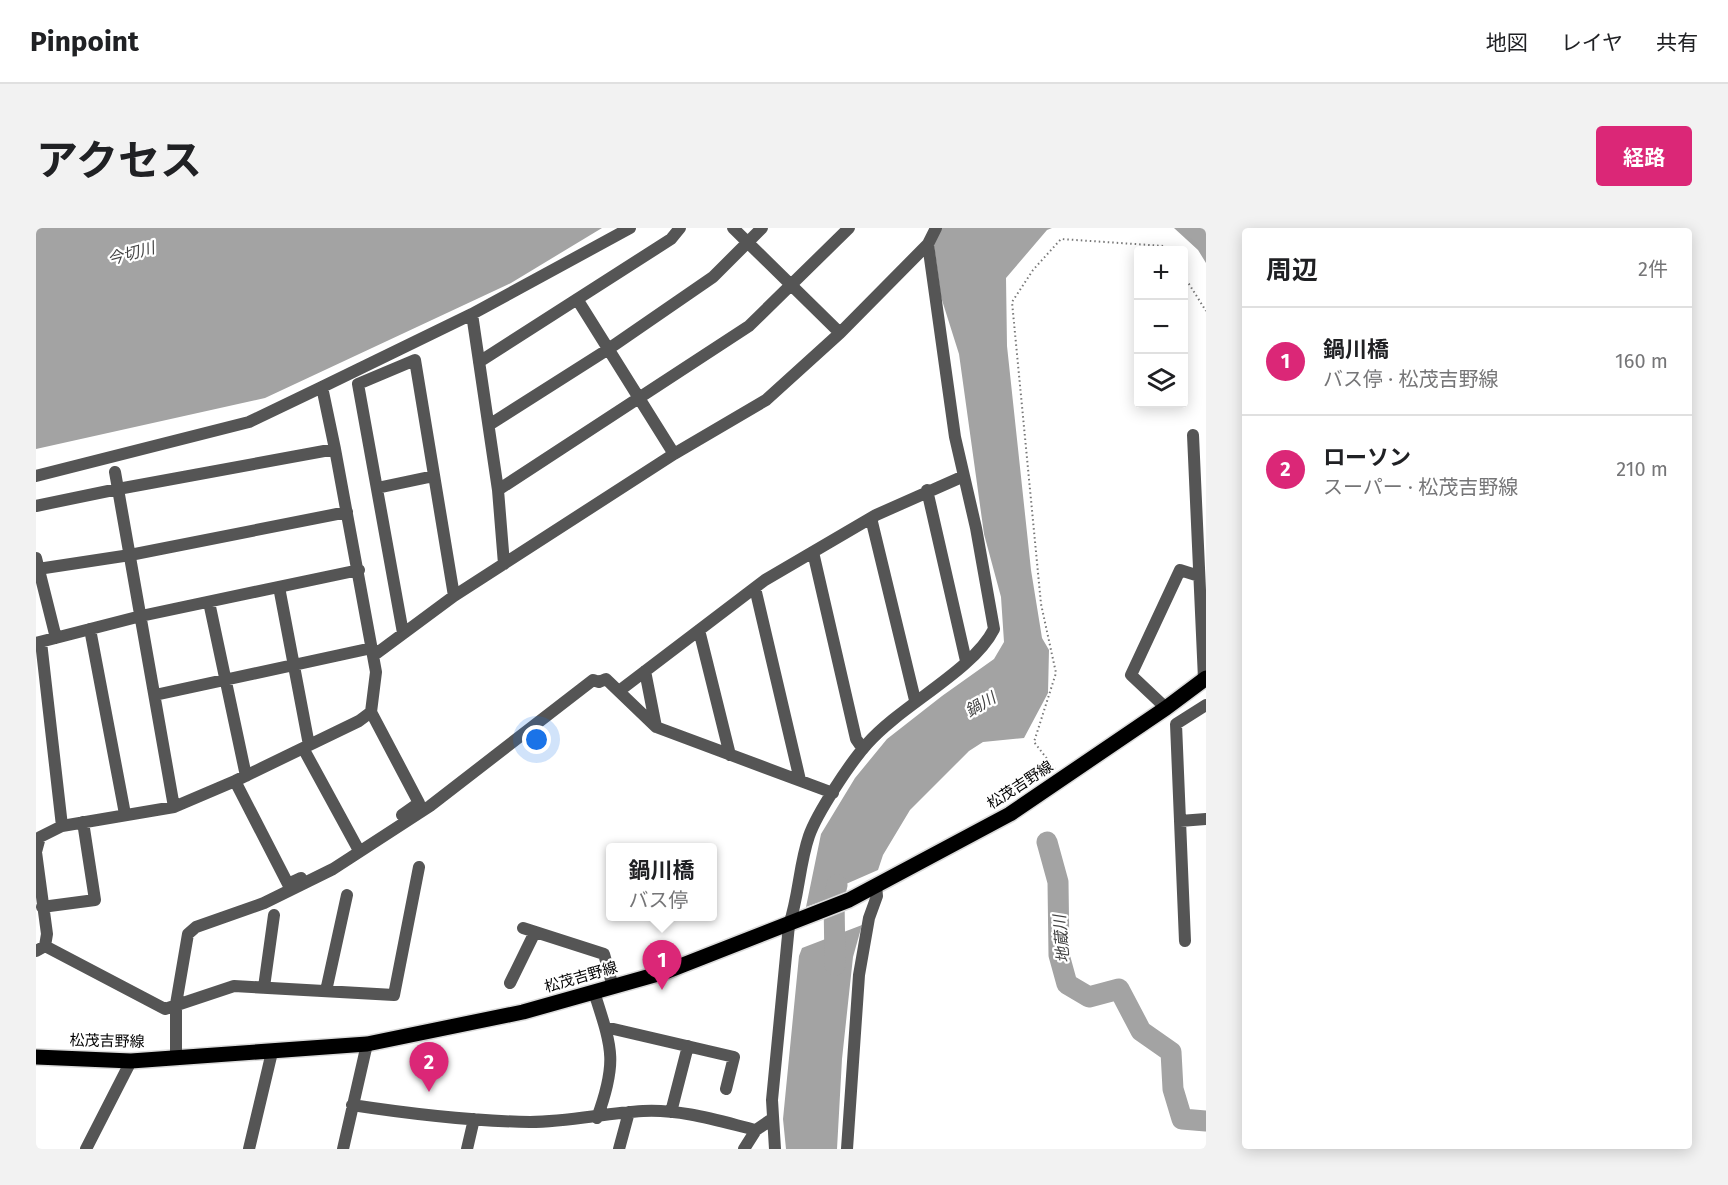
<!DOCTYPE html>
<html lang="ja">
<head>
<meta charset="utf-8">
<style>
  body { margin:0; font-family:"Fira Sans","Noto Sans JP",sans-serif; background:#f2f2f2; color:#202124 }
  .controls { position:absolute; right:18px; top:18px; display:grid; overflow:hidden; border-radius:6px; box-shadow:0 3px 15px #0003 }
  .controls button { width:54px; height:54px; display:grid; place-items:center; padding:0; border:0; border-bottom:2px solid #e0e0e0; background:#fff; color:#202124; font:30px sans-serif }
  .you { position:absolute; left:501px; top:512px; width:21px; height:21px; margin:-15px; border:4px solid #fff; border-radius:50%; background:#1a73e8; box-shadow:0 0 0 9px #1a73e833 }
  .badge { display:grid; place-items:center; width:39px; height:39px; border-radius:50%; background:#db2777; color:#fff; font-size:20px; font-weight:700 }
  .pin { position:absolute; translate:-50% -50px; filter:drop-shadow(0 2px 3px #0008) }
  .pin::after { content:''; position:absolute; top:32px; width:21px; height:18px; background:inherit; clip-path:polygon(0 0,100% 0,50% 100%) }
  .popup { position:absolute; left:570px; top:615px; width:111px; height:78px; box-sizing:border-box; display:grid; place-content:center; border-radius:6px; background:#fff; filter:drop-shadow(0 2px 4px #0005); font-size:20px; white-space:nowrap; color:#757577 }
  .popup b { font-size:22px; color:#202124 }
  .popup::after { content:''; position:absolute; left:50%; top:100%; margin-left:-12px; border:12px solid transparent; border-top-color:#fff }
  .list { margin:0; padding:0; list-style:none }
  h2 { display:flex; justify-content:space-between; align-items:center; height:78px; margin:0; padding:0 24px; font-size:26px }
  h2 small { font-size:20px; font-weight:400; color:#757577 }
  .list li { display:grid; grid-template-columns:39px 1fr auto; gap:18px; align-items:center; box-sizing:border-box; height:108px; padding:0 24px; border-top:2px solid #e0e0e0 }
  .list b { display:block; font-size:22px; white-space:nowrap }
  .list p { margin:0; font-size:20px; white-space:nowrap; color:#757577 }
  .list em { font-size:20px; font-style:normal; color:#757577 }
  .icon { flex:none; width:33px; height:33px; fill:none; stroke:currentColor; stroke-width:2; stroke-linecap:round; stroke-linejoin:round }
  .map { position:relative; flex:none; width:1170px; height:921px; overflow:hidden; border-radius:6px }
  header { display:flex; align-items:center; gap:36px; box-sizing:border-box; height:84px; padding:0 30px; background:#fff; border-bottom:2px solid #e0e0e0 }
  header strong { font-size:28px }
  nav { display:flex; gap:33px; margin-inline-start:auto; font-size:21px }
  .intro { display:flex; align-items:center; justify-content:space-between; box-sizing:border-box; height:144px; padding:0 36px }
  h1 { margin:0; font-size:42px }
  .button { padding:15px 27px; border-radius:6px; background:#db2777; color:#fff; font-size:21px; font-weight:700 }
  main { display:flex; gap:36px; padding:0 36px }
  aside { flex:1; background:#fff; border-radius:6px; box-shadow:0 3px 15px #0003 }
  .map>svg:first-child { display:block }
  .water { fill:#a3a3a3 }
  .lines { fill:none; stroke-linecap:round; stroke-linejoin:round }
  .river { stroke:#a3a3a3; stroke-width:21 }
  .primary-casing { stroke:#dbdbdb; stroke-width:18 }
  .path { stroke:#777; stroke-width:2; stroke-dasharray:1.5 3; stroke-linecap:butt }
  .street { stroke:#555; stroke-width:12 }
  .primary { stroke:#000; stroke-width:15 }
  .labels { text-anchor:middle; stroke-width:4.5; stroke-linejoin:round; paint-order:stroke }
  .street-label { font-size:15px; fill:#000; stroke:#fff }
  .water-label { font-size:16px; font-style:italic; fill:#444; stroke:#fff }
</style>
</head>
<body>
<header>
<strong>Pinpoint</strong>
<nav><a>地図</a><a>レイヤ</a><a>共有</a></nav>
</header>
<div class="intro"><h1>アクセス</h1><a class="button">経路</a></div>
<main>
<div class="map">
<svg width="1170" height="921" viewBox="0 0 1170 921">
  <rect width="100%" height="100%" fill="#fff"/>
  <path class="water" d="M0 0H566L475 55 229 170 0 221Z
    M904 0H1016L1011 2 970 50 971 118 995 342 1006 410 1013 422 1012 465 988 510 947 514 933 523 874 582 847 627 842 642 810 656 807 666 770 679 785 606 819 550 851 511 906 468 958 431 968 414 965 369 948 306 923 126 905 69 897 10Z
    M1138 0H1170V35L1162 22Z
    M826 697 817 729 806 831 801 921H750L747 891 763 728 766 720Z"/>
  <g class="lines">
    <path class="river" d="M1011 614 1022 654 1023 727 1031 756 1053 769 1083 761 1105 803 1135 824 1137 861 1146 891 1170 893
      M799 737 798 670 801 657"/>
    <g class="primary-casing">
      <path id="primary" d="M0 829 95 833 331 816 487 784 629 744 813 672 974 586 1130 480 1170 450"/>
    </g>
    <path class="path" d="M1148 48 1170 83
      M1019 541 998 514 1020 445 1005 376 976 74 997 42 1025 11 1128 18 1131 22"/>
    <path class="street" d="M697 0 804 105
      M541 71 638 226
      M443 134 635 11 644 0
      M453 197 571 122 677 49 726 0
      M1157 207 1168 451
      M299 221 286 159 436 86
      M0 248 213 194 286 159
      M341 260 398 248
      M462 262 713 98 813 0
      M891 262 930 433
      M0 278 82 261 79 244
      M835 290 879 472
      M777 324 820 511 827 521
      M0 330 20 410
      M468 336 462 262 436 86 594 0
      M2 341 94 327 311 284
      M243 359 273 517
      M719 360 764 552
      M173 374 210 548
      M54 401 89 586
      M663 402 694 527
      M367 405 322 156 379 132 418 368
      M5 414 26 598
      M0 415 105 388 323 342
      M337 428 418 368 638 226 730 172 804 105 892 16 900 0
      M609 443 620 499
      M583 463 729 352 840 287 928 248
      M119 467 336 420
      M1130 480 1095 447 1144 342 1163 348
      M335 484 383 575 366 587
      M267 520 321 619
      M199 553 252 656 265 650
      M1144 593 1170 591
      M6 679 59 672 47 594
      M487 700 568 726 577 759
      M1149 713 1140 496 1170 477
      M9 718 129 781 198 758 358 767 383 639
      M0 723 9 718 11 706 0 624 4 609 26 598 138 579 199 553 323 493 335 484 340 444 299 221 82 261 138 579
      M474 755 499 704
      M228 759 238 687
      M290 763 311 667
      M558 764C576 820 582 833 561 890
      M569 799 698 829 690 861
      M140 830V776L152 706 160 699 228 675 297 641 394 578 557 452 563 454 570 451 620 499 797 565
      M316 877C375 886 435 893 494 894 533 894 569 885 607 883 646 881 683 893 720 902L736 891
      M635 884 652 818
      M50 921 95 833
      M213 921 236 824
      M307 921 331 816
      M431 921 438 891
      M583 921 593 884
      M708 921 720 902
      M739 921 736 872 753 697C763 668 763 637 773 608 781 585 814 535 831 516 865 477 937 443 958 401L940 300 919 209 892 16
      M811 921 823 747 833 690 841 668 840 658"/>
    <use href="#primary" class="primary"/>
  </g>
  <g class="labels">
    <g class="street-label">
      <text transform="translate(984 557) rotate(-33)" y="5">松茂吉野線</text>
      <text transform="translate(545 749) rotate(-16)" y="5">松茂吉野線</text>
      <text transform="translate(71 813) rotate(1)" y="5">松茂吉野線</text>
    </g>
    <g class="water-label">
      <text transform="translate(95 25) rotate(-15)" y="6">今切川</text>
      <text transform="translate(944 476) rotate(-30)" y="6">鍋川</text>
      <text transform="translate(1025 711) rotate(-95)" y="6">地蔵川</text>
    </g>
  </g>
</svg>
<div class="controls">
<button>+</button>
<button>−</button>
<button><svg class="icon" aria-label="layers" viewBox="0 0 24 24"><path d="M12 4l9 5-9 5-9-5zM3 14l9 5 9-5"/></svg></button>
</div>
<div class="you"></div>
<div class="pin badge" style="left:626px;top:762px">1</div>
<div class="popup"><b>鍋川橋</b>バス停</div>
<div class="pin badge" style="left:393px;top:864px">2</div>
</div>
<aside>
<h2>周辺<small>2件</small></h2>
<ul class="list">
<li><span class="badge">1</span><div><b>鍋川橋</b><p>バス停 · 松茂吉野線</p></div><em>160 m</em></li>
<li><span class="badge">2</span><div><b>ローソン</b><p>スーパー · 松茂吉野線</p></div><em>210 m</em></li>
</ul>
</aside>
</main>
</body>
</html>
